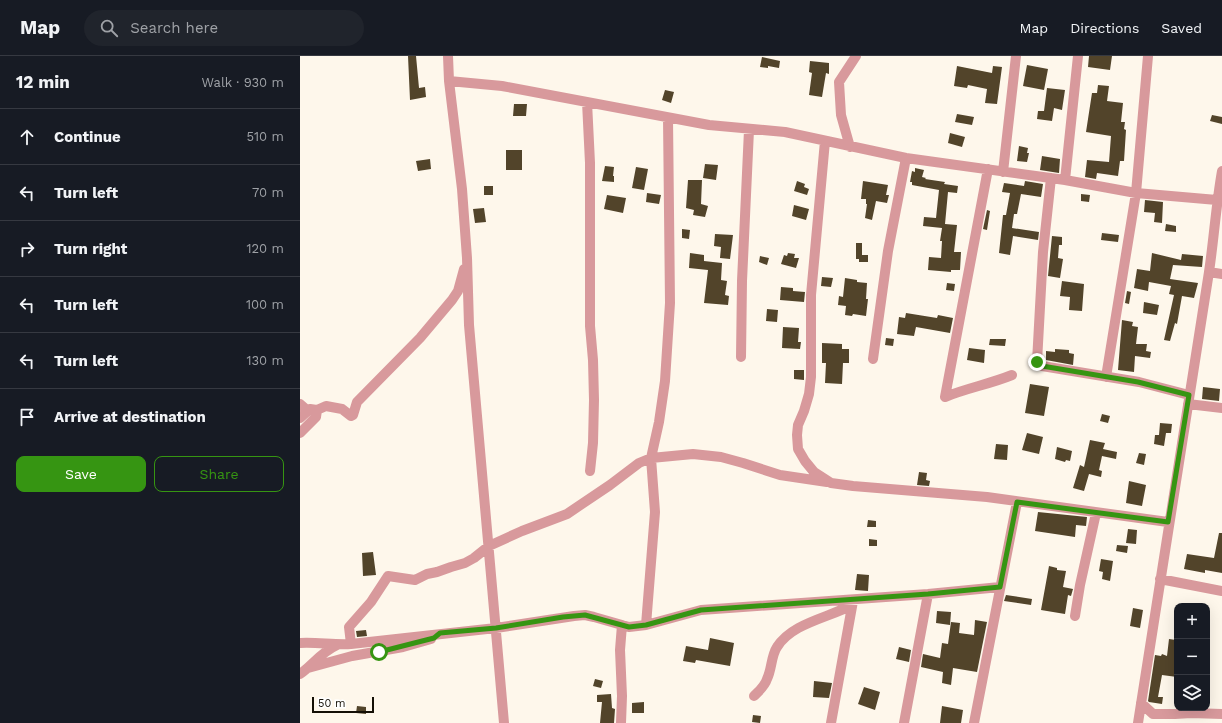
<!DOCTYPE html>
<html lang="en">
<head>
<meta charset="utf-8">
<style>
  body { margin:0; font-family:"Work Sans",sans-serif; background:#20242c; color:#f1f3f6 }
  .controls { position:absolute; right:12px; bottom:12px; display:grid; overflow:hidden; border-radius:8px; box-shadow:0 4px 16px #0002 }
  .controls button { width:36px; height:36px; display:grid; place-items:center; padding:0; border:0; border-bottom:1px solid #363941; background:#171b24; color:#f1f3f6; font:20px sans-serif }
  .scale { position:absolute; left:12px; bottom:10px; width:62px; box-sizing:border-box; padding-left:4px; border:2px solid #140f05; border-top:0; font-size:11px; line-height:14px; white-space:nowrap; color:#140f05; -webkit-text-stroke:3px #fff; paint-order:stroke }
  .stop { position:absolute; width:12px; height:12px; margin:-9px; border:3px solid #369512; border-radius:50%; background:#fff }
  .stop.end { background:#369512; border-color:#fff; box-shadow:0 1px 4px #0008 }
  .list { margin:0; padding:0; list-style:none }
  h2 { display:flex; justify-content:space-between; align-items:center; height:52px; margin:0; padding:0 16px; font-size:17px }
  h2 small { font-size:13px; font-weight:400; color:#9ea1a6 }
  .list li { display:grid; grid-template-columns:26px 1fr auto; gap:12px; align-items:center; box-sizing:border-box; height:56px; padding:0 16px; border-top:1px solid #363941 }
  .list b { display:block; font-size:15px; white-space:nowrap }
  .list em { font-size:13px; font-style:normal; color:#9ea1a6 }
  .actions { display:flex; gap:8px; padding:12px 16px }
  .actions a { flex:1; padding:9px 0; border:1px solid #369512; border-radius:8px; text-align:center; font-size:14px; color:#369512 }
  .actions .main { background:#369512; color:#fff }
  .icon { flex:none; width:22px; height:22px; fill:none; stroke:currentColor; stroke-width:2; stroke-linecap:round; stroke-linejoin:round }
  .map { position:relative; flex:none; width:922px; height:667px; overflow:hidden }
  header { display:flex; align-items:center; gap:24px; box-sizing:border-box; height:56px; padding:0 20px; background:#171b24; border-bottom:1px solid #363941 }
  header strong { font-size:19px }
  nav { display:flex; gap:22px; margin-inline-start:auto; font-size:14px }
  .search { width:280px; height:36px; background:#20242c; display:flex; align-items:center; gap:10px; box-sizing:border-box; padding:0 14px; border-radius:22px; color:#9ea1a6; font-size:15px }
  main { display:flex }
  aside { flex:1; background:#171b24 }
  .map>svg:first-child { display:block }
  .building { fill:#52442a }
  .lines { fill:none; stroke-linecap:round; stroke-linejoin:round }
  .minor { stroke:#d8999c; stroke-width:10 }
  .route { stroke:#369512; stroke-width:5 }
</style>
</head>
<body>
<header>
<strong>Map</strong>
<div class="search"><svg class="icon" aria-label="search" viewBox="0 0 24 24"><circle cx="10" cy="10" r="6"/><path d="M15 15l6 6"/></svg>Search here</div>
<nav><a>Map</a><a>Directions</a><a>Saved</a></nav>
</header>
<main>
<aside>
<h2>12 min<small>Walk · 930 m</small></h2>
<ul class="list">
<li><svg class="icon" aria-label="ahead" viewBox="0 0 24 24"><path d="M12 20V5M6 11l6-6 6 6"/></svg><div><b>Continue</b></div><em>510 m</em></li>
<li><svg class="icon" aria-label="left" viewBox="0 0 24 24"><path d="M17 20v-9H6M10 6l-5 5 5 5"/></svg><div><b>Turn left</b></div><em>70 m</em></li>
<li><svg class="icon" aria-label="right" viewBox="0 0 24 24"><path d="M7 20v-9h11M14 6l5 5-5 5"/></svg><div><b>Turn right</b></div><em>120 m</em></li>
<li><svg class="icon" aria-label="left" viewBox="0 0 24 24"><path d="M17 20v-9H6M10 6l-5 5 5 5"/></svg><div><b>Turn left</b></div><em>100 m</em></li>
<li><svg class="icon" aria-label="left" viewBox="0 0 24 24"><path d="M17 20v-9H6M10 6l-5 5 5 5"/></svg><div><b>Turn left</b></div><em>130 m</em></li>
<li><svg class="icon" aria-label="arrive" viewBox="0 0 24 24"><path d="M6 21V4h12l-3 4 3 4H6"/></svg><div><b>Arrive at destination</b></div></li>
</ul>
<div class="actions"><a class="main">Save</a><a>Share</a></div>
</aside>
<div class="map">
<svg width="922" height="667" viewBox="0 0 922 667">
  <rect width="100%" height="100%" fill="#fef7eb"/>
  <path class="building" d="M108 0H116L119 32 125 31 126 41 110 44Z
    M789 0H812L810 14 788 11Z
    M462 1 480 5 479 12 468 10V12L460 11Z
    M510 5 529 7V18L526 17 522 41 509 39 512 17 509 16Z
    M727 9 748 13 744 34 723 30Z
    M657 10 692 17 693 10 702 11 697 48 685 47 687 33 668 29 667 32 654 30Z
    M798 29 809 30 807 45 823 47 821 66H825L824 73 826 74 824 105H820L818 120 797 117 796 123 785 121 787 104 809 106 811 80 786 76 792 37H797Z
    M747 32 765 34 762 54 754 52 752 65 737 63 738 55H744Z
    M365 34 374 36 371 47 362 44Z
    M214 48H227L226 60H213Z
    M657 58 674 61 672 69 655 66Z
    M912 59 922 61V68L910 65Z
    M650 77 665 81 662 91 648 87Z
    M719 90 728 92 727 97H729L727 106 717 105Z
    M206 94H222V114H206Z
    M742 100 760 103 759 117 740 114Z
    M130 103 131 113 118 115 116 105Z
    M405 108 418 109 416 124 403 122Z
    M305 110 314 111 313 120H314V126L302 125Z
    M336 111 348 113 344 134 332 132Z
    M615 112 624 114 622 121 626 122 625 123 645 126 644 128 658 130 657 137 648 136 645 168 657 169 654 196H661L660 214H651V216L628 214 629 201 641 202 642 185H640L642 172 623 170 624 161 636 162 639 134 612 129V126H610L612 115 615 116Z
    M388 124H402L401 148 408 150 405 161 393 159 394 154 386 152Z
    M497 125 505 128 504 131 509 133 507 139 494 135Z
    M563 125 588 129 586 139H589L587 147 576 145 572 164 565 162 567 148H566V143H561Z
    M725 125 743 128 741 141 721 138 717 158H714L712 172 739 176 738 184 713 180 710 199 699 197 703 159H706L710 137 702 136 704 127 724 130Z
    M184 130H193V139H184Z
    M347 137 361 139 359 148 346 146Z
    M781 138 790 139 789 146 781 145Z
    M307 139 326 142 323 157 304 153Z
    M845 144 863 146 862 167 854 166 855 157 844 156Z
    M494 149 509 153 506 164 492 160Z
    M184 152 186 166 175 167 173 153Z
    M687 154 690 155 687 174 683 173Z
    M866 168 876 170V176L865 175Z
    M382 173 390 174 389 183 382 182Z
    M802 177 819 179 818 186 801 184Z
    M415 178 433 179 430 203 420 202 421 191 414 190Z
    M752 180 762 181V189H759L758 202 763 203 760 222 748 220Z
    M556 187H562V199H568V206H559V203H556Z
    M390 197 404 199V205L422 207 421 224 427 225 425 239 429 240 428 249 404 247 408 214 389 212Z
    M488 197 495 198 494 202H499L496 212 481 208 484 199 487 200Z
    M852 197 881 204 882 198 903 200 902 211 873 209 870 223 898 227 894 242 882 240 877 268 875 267 870 285 864 284 874 239 869 238 871 230 849 226 848 235 834 232 837 213 850 215Z
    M460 200 469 202 467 209 459 206Z
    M522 221 533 222 531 231 521 230Z
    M545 222 557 224V226L567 227 566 243H568L566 260 553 258 552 260 545 259 546 250 538 249 539 240 543 241Z
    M762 225 784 228 782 255 769 254 770 241 760 240Z
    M647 227 655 228 654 235 646 234Z
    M481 231 493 232V235L505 236 504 246 480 244Z
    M827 235 831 236 829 248 825 247Z
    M844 246 859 249 857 259 843 257Z
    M467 253 478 254 477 266 466 265Z
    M606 257 637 262 638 259 653 262 650 277 616 271 614 280 597 278 599 261 605 262Z
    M822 264 833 266 832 270 838 271 836 288H847L846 295 851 296 850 302 835 300 834 316 818 314Z
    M483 271 499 272 498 286H501L500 293 482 292Z
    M586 282 594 283 593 290 585 289Z
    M690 283H706L705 290 689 289Z
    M522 287 542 288V293H549V307H543L542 328 525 327 526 307H522Z
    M669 292 685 294 684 307 667 304Z
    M755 293 769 294V297L774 298 773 309 746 304V295L755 296Z
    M494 314H504V324L494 323Z
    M730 328 749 331 744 360 725 357Z
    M903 331 920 333 919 345 902 343Z
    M802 358 810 360 808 367 800 365Z
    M860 367 872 368 871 377H866L864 390 854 388 855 379H859Z
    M727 377 743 381 739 398 722 394Z
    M790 384 805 387 803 393 817 396 816 403 802 400 799 414 802 415 801 421 789 418 784 435 773 432 780 409 784 411Z
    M696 388 708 389 707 404 694 403Z
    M757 391 772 395 770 405 766 404 765 406 755 403Z
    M839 397 846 398 844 409 836 407Z
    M619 416 627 417 626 424 630 425 629 430 617 429Z
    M829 425 846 429 842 450 826 447Z
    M738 456 787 461 786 470 776 469 775 481 735 475Z
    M568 464 576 465V471H567Z
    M828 473 837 474 836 488 826 487Z
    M919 477H922V517L905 514V517L884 513 887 498 914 502Z
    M569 483 577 484V490H569Z
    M817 489 828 490 827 497 816 495Z
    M73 496 76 519 63 520 62 497Z
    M801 503 813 505 810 525 802 523 803 516 799 515Z
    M749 510 757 512V514L766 515 763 531 773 533 771 540 768 539 765 558 741 554Z
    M557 518 569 519 568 535 555 534Z
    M706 539 732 543 731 549 704 545Z
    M833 552 843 554 840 572 830 570Z
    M637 555 651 556 650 569 636 567Z
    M675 564 687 566 677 616 653 612 651 629 642 627 643 616 621 611 623 598 640 602 642 587 648 588 651 566 660 567 659 577 674 579Z
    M66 574 67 580 57 581 56 575Z
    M410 582 434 587 430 610 396 604 395 607 383 605 386 590 408 594Z
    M869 583 876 584 875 599H877V621L862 619 858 641H863L862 648 849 646 848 645 855 599 861 600 862 598 867 600Z
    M599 591 611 594 609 606 596 603Z
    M295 623 303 625 301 632 293 630Z
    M514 625 532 627 529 642 513 641Z
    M564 631 580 636 575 654 558 648Z
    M311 638 312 652 315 653 314 667H300L302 646H297V639Z
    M344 646V657H332V647Z
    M57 650 66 651V658L56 657Z
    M642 650 663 654 661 667H640Z
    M453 659 461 660 460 667 452 666Z"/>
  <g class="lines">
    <path class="minor" d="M148 0 149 25 162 133 167 202 169 269 204 667
      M149 25 202 30 409 69 485 76 606 102 765 124 836 137 917 144
      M287 46 290 107V270L293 304 294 344 293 387 290 415
      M525 85 511 239V321L509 338 504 355 498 369 497 379 498 393 505 405 514 416 531 427 553 430 687 441 868 466
      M550 91 541 59 539 26 556 0
      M688 113 645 341C667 332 690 328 712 319
      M703 116 716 0
      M751 122 743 196 737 306 742 310 839 326 889 339
      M765 124 778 0
      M909 216 922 218
      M441 301 442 225 449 74
      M573 303 588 195 606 102
      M806 321 836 137 848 0
      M0 348 8 355
      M888 348 922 352
      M0 362 10 353 17 354 26 350 42 353 51 360 53 359 57 346 120 282 152 244 158 235 164 213
      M0 377 16 361 17 354
      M860 523 922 535
      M775 560 780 529 796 457
      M346 569 355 456 351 402 359 366 365 325 370 247 368 62
      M0 587C17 586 34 589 51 588L196 572 274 560 285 559 294 561 329 571 346 569 401 554 628 538 700 531
      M51 588 49 571 71 546 88 520 115 524 127 518 137 516 151 511 165 507 174 502 189 490 222 475 267 458 310 429 339 407 351 402 393 398 421 401 443 407 480 419 527 426
      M8 612 52 600 103 591 131 583
      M0 618C14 608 20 597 37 589
      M454 640C459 635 465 630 467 623 472 613 471 600 477 591 492 567 528 562 552 549
      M841 647 853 658H875L891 657 922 658
      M321 667 322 640 320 594 322 569
      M531 667 553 545
      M604 667 628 538
      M674 667 717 446
      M838 667 909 216C914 182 916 149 922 115"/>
  </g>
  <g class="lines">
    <path class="route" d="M79 596 134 582 140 577 196 572 263 561 285 559 329 571 346 569 401 554 628 538 700 531 717 446 868 466 889 339 838 326 742 310 737 306"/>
  </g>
</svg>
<div class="controls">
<button>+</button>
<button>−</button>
<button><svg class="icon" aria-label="layers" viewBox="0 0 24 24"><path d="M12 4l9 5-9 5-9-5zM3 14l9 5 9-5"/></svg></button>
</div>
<div class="scale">50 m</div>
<div class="stop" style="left:79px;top:596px"></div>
<div class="stop end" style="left:737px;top:306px"></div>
</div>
</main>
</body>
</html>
